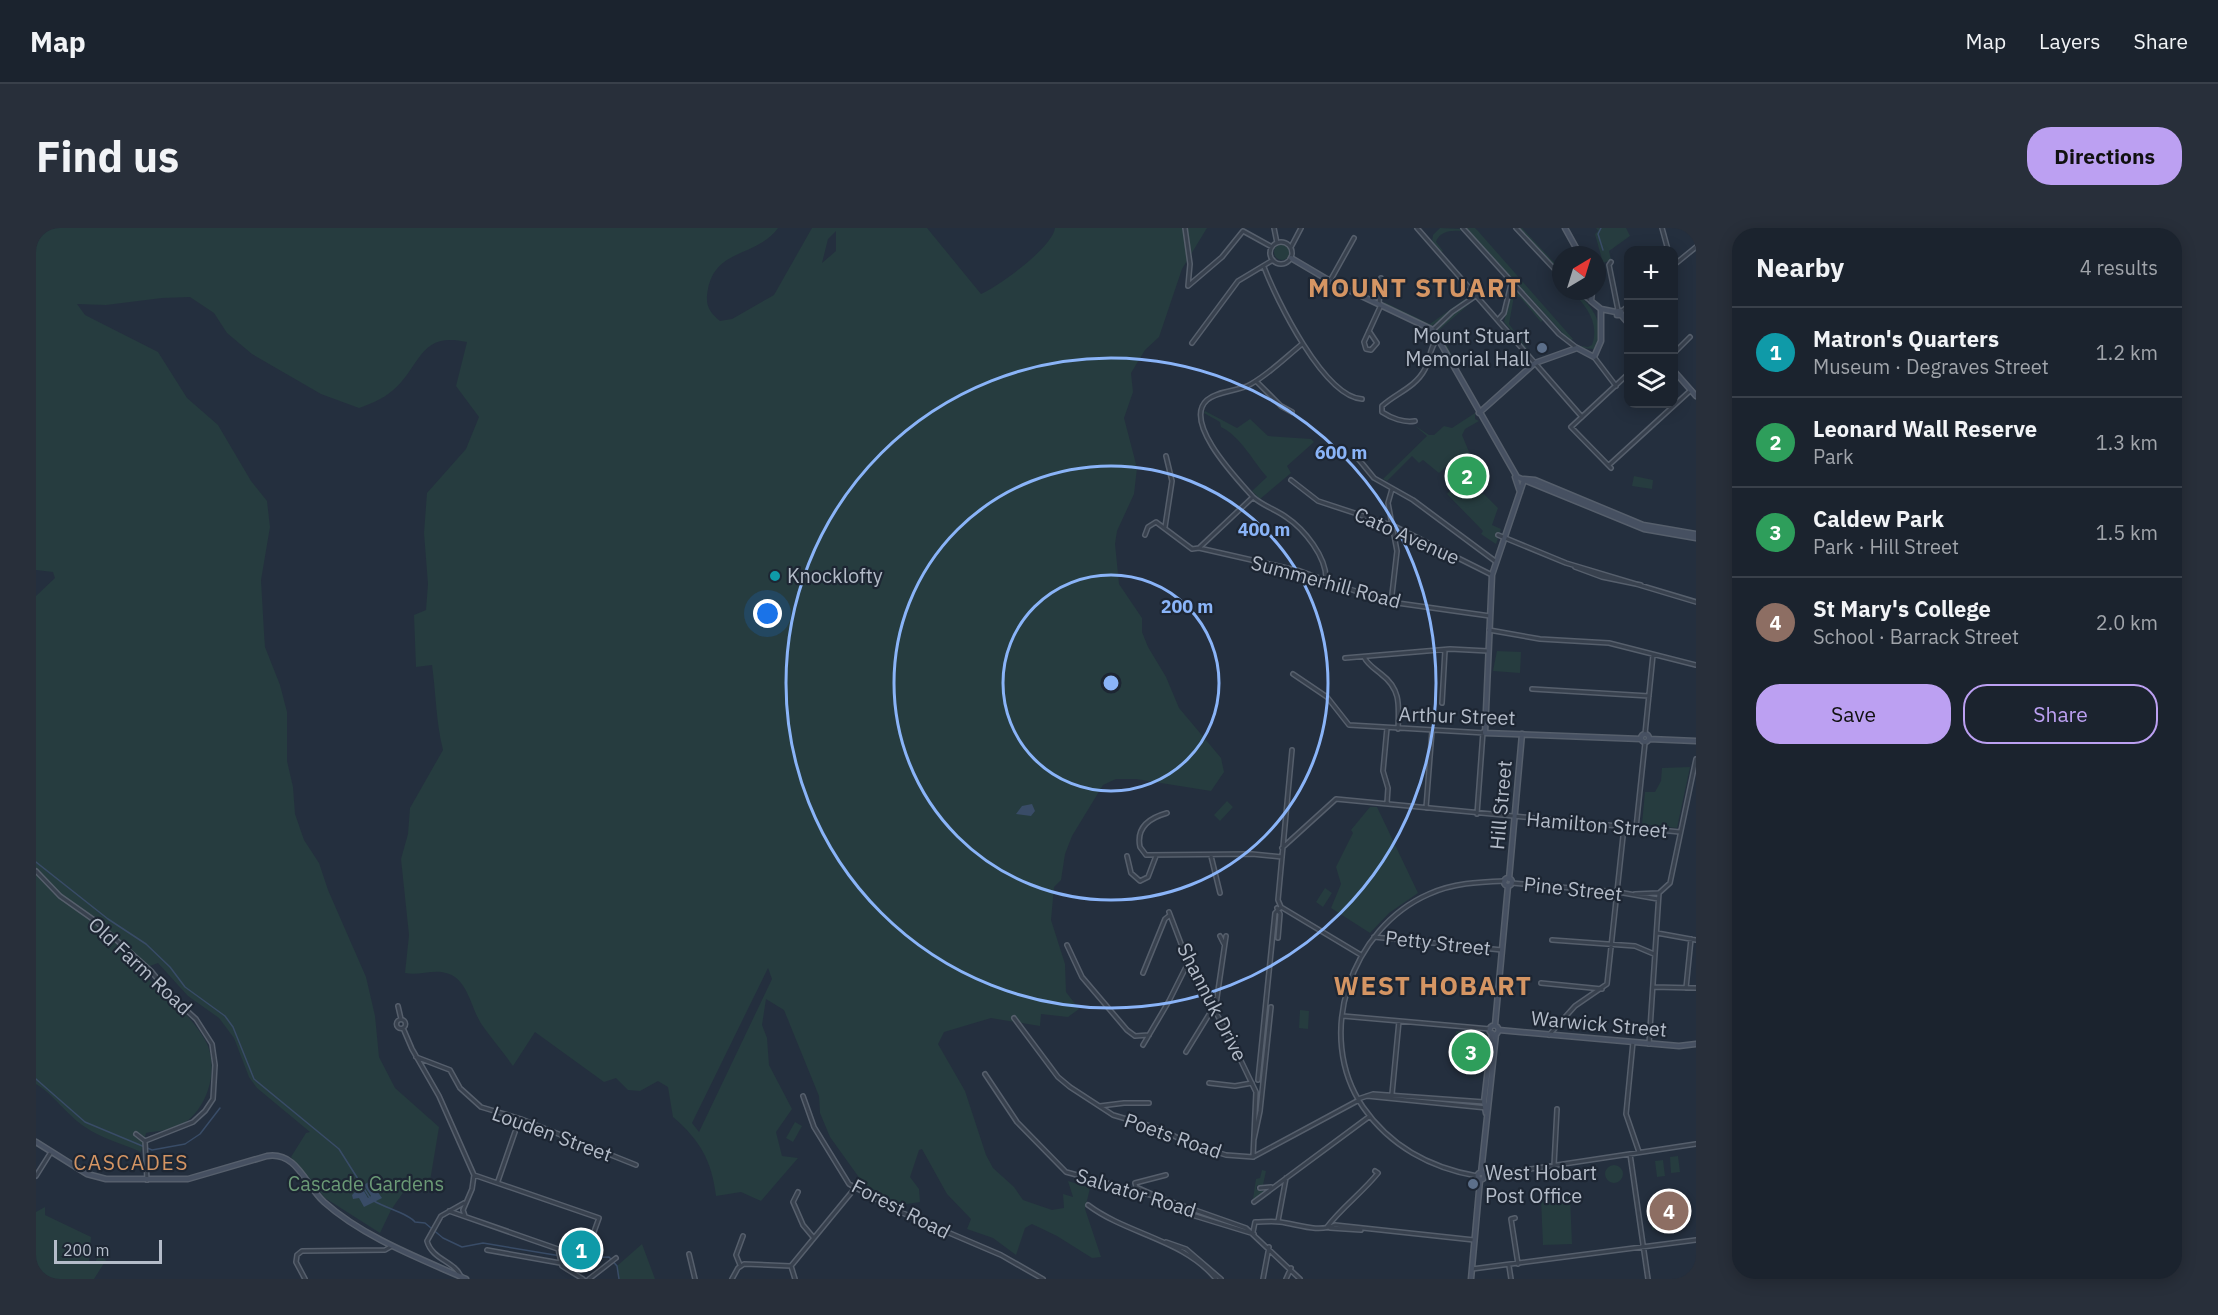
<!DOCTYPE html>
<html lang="en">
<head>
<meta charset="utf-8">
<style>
  body { margin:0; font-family:"IBM Plex Sans",sans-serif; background:#282f3a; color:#f1f3f6 }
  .controls { position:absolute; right:18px; top:18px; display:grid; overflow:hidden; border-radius:12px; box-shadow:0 3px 15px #0003 }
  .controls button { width:54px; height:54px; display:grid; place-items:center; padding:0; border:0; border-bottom:2px solid #39404a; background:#1b232e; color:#f1f3f6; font:30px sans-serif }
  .compass { position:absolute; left:1516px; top:18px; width:54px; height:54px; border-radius:50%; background:#1b232e; box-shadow:0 3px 15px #0003; rotate:38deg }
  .scale { position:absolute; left:18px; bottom:15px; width:108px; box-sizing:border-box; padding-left:6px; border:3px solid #b4bcc9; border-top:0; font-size:16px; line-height:21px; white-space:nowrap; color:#b4bcc9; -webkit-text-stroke:4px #1d2633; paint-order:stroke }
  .you { position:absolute; left:732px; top:386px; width:21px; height:21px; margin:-15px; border:4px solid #fff; border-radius:50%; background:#1a73e8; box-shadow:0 0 0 9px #1a73e833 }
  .badge { display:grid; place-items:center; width:39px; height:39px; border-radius:50%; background:#bca0f2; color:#fff; font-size:20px; font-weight:700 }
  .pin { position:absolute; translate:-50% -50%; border:3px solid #fff; box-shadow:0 2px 6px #0006 }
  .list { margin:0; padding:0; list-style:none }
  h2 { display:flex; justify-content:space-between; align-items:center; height:78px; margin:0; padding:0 24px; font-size:26px }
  h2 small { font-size:20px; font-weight:400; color:#a0a4aa }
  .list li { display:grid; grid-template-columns:39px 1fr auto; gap:18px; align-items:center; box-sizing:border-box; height:90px; padding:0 24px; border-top:2px solid #39404a }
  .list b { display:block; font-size:22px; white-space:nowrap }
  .list p { margin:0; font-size:20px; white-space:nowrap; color:#a0a4aa }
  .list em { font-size:20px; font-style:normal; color:#a0a4aa }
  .actions { display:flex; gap:12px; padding:18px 24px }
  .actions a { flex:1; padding:14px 0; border:2px solid #bca0f2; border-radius:24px; text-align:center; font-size:21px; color:#bca0f2 }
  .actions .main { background:#bca0f2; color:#111 }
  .icon { flex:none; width:33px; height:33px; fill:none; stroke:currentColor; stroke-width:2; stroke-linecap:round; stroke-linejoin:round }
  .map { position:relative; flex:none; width:1660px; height:1051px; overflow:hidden; border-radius:24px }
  header { display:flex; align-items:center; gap:36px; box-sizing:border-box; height:84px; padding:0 30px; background:#1b232e; border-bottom:2px solid #39404a }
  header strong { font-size:28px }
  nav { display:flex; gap:33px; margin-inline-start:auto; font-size:21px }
  .intro { display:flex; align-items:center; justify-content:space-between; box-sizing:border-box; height:144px; padding:0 36px }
  h1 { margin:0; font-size:42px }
  .button { padding:15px 27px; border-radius:24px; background:#bca0f2; color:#111; font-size:21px; font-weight:700 }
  main { display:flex; gap:36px; padding:0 36px }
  aside { flex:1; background:#1b232e; border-radius:24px; box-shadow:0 3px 15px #0003 }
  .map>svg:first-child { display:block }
  .green { fill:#263c3f; fill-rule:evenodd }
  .water { fill:#394c67 }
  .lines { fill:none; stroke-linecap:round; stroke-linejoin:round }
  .stream { stroke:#394c67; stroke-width:1.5 }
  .street-casing { stroke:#565f6c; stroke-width:6 }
  .secondary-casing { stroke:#565f6c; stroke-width:7 }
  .street { stroke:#38414e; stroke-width:3 }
  .secondary { stroke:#465061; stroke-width:4 }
  .ring { fill:none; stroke:#8ab4f8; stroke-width:3 }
  .service-dot { fill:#5c6f8a; stroke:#1d2633; stroke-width:2 }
  .culture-dot { fill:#0f9aa8; stroke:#1d2633; stroke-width:2 }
  .labels { text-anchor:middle; stroke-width:4.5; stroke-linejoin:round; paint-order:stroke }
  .poi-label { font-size:20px; fill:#b4bcc9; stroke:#1d2633; text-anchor:start }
  .street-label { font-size:20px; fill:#b4bcc9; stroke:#1d2633 }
  .park-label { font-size:20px; fill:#6b9a76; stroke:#1d2633 }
  .neighbourhood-label { font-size:21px; letter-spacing:1.5px; fill:#d59563; stroke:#1d2633 }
  .district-label { font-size:26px; font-weight:bold; letter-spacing:1.5px; fill:#d59563; stroke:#1d2633 }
  .centre { fill:#8ab4f8; stroke:#1d2633; stroke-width:3 }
  .ring-label { font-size:18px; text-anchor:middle; font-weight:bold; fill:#8ab4f8; stroke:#1d2633; stroke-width:4.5; stroke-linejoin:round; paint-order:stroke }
</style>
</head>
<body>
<header>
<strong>Map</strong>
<nav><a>Map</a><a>Layers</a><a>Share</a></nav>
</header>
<div class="intro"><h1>Find us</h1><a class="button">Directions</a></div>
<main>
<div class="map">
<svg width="1660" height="1051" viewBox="0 0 1660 1051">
  <rect width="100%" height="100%" fill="#242f3e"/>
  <path class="green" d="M0 0H742C721 29 680 20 672 61 669 76 672 83 684 93L696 91 738 67 776 0H891L945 66C962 59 1017 19 1019 0H1171L1146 41 1123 109 1109 122 1095 145 1097 164 1088 190 1101 240 1098 266 1081 303 1079 316 1083 356 1106 390V404L1112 419 1130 449 1143 480 1185 530 1188 544 1175 563 1100 551H1080L1067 557 1036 608 1029 626 1025 652 1018 659 1015 692 1029 736 1030 764 1043 781 1032 789 1005 786 1004 798 955 790 908 804 902 816 929 863 950 927 957 940 978 959 987 972 1016 982 1028 980 1027 966 1037 969 1032 953 1054 960 1049 981 1065 1029 1056 1030 1021 1008 996 996 989 1000 980 1027 957 1010 931 1001 935 991 911 966 886 921 883 922 874 949 883 961 884 974 871 976 865 974 864 978 827 955 794 909 784 885 783 868 748 782 730 771 726 797 731 810 733 837 756 881 740 904 746 928 762 930 725 973 705 964 680 968C676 933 664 912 637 889L632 859 622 853 604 863 592 862 580 850 568 854 499 804 477 838C467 824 456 811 446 797 435 781 432 750 410 745 397 741 383 748 369 745L373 707 365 631 372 606 374 580 407 522C400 494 400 466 396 437L380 439 378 387 390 382 392 356 388 305 391 265 430 221 443 189 420 158 431 114C382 103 386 138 356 163 347 171 334 176 323 180L285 166 216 126 191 105 178 85 154 69 126 70 70 77 41 76 49 87 122 124 151 170 182 197 215 253 231 273 234 299 225 352 228 405 229 419 244 457 251 484V533L257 559 259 586 268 612 283 635 292 662 330 749 339 788 343 829 359 860 403 899 392 965 371 959 355 982 344 1005 289 970 255 929 270 905 274 904 221 860 213 849 198 810 183 790 152 768 122 735 103 742C124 763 154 785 169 812 185 840 171 886 141 899 132 903 119 903 110 905L105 924C87 916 65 910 49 899 32 888 15 864 0 856V368L19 350 17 344 0 342ZM800 3V23L786 35 792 11ZM732 740 736 751 663 904 656 895Z
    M1404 0 1426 1 1424 3C1414 2 1403 4 1400 14L1407 23 1405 24 1396 14 1397 7Z
    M1430 0H1439L1442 3 1537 111 1534 113Z
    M1482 0H1486L1525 42V46Z
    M1560 0H1590L1594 8 1573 23 1575 32 1567 35 1559 6 1562 3Z
    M1238 24a8 8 0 1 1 16 0a8 8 0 1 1-16 0Z
    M1479 59 1508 91 1505 94 1484 69 1478 68 1473 96 1497 128 1468 94 1476 61Z
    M1535 63H1539C1555 77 1573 99 1558 121L1545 120V118L1552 119 1556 117C1564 95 1550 77 1535 63Z
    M1433 68H1435L1396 98 1350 77 1348 74 1394 96Z
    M1438 72 1403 102 1441 176 1401 104C1405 90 1426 78 1438 72Z
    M1169 183 1201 200 1214 191 1232 208 1275 211 1278 214 1251 238 1255 245 1224 271 1216 263 1231 249C1216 232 1205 209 1185 199L1184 194 1168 185Z
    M1439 185V191L1443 193 1429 201 1426 207 1436 231 1438 267 1448 266 1462 280 1456 297 1465 301 1460 316 1445 306 1447 303 1411 266 1425 251 1424 235 1419 230 1403 245 1387 232 1383 235 1376 228 1351 253 1347 251 1391 208 1378 197 1393 207H1398L1408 198 1416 200Z
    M1598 248 1617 252 1616 261 1596 258Z
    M1461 423 1485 424 1484 445 1457 443Z
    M1654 539 1641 600 1606 596 1609 564H1619L1625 553 1626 540Z
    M1191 573 1197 579 1184 593 1178 587Z
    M1334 579H1341L1382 665 1353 685 1334 705 1295 680 1305 656 1300 639 1317 605 1315 602Z
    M1289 660 1296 665 1287 679 1280 674Z
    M1264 782 1273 783 1272 801 1263 800Z
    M1420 803 1450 805 1453 809 1449 842 1417 839Z
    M759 894 766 898 757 914 750 910Z
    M1642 928 1644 944 1635 945 1634 929Z
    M1627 932 1629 948 1621 949 1619 933Z
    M1569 946a9 9 0 1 1 18 0a9 9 0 1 1-18 0Z
    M1226 942 1230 943 1227 957H1221L1220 961 1230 964 1217 971 1220 951 1224 950Z
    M1534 969 1536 1016 1507 1017 1505 971Z
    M9 979V987L55 1009 53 1033 58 1036 63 1027 70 1032 58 1051H0V984Z
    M1614 985H1623L1624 1001 1616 1002Z
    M606 1016 619 1051H583L581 1038Z"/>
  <path class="water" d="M996 576 999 583 995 588 980 586 986 578Z
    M334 953 346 970 328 979 323 970 317 971 316 967 325 958 332 970 335 968 328 957Z"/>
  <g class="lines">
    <path class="stream" d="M1565 0 1562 6 1567 22
      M0 634 72 691 110 716 134 739 149 759 189 788 197 799 218 851 303 921 334 970
      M0 851 49 894 116 922 149 916 164 906 184 880
      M338 973C349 980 372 985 379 994L389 995 407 1010 426 1019 447 1015 537 1030 573 1029 581 1038 583 1051"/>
    <g class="street-casing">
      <path id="street" d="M1149 0 1154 36 1152 58 1186 29 1207 3 1236 19
        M1238 0 1241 15
        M1381 0 1546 189
        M1427 0 1523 106 1541 120
        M1480 0 1525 48
        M1626 0 1632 22
        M1234 25a11 11 0 1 1 22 0a11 11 0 1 1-22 0Z
        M1255 19 1265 0
        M1575 34 1573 37 1582 82
        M1638 37 1660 19
        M1228 39C1240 71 1288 169 1326 171
        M1294 53 1318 10
        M1542 63 1555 73
        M1343 76 1345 50
        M1586 83 1592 78
        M1462 92 1468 85 1476 52
        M1397 102 1416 84 1441 67
        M1333 103 1341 115 1335 122 1330 121 1328 114 1345 77
        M1156 115 1202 53 1237 32
        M1638 125 1654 109
        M1558 129 1580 158
        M1220 153 1245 178 1256 184
        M1379 193C1368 195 1355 190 1346 184V178C1360 165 1379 160 1389 141 1394 132 1394 117 1402 111
        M1320 228 1338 250 1377 272 1459 333
        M1573 237 1655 162
        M1575 240 1535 199 1592 146
        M1255 252 1282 273 1358 298 1456 347
        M1217 269C1201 251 1146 194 1171 172 1183 162 1202 164 1215 156 1233 146 1250 129 1266 116
        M1129 299 1136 253 1130 228
        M1109 307 1112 299 1120 294 1156 321 1163 320 1264 343 1347 373 1454 388
        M1462 307 1530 335 1660 374
        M1163 320 1217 269C1227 278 1239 281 1250 289 1268 301 1291 329 1290 352
        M1539 339 1566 349 1605 357
        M1355 375 1361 323 1352 275 1356 261
        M1453 402 1504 411 1573 415 1660 437
        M1328 429C1332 437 1338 440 1345 446 1365 461 1363 477 1362 501
        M1309 430 1414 421 1452 423
        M1257 446 1291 469 1313 497 1449 505
        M1496 461 1613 468
        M1406 475 1409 422
        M1609 506 1617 427
        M1351 575 1352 560 1347 543 1351 500
        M1390 580 1396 503
        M1131 585C1113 590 1100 600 1104 619L1110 627 1216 626 1246 629
        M1441 586 1447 504
        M1600 600 1609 515
        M1246 620 1300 571 1644 604
        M1091 628 1095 645 1104 653 1112 649 1120 628
        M1175 628 1184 665
        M0 643 24 668 58 692 115 743 136 769 160 791 176 816 179 837 177 871 169 883 157 894 109 913 111 952
        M1476 655 1582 664 1622 671
        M1599 666 1622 665
        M1245 679 1325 727
        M1241 680 1244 686 1242 710
        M1133 684 1152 734 1195 812 1220 864 1217 929
        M1621 705 1660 712
        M1184 708 1188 716
        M1338 709 1466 722
        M1516 712 1599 718 1618 726
        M1031 717 1046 749 1091 802 1099 808 1113 807
        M1107 745 1129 691 1134 687
        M1505 755 1566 761
        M1617 759 1660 760
        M1650 760 1655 711
        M362 778 365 791
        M1179 783 1190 708
        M1307 788 1454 801
        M978 790 1022 849 1034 859 1077 887 1124 901 1152 915 1190 927 1217 929 1323 872
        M360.5 796a4.5 4.5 0 1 1 9 0a4.5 4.5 0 1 1-9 0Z
        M367 800 376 821 403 868 438 947 436 961 427 982 429 988
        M1513 807 1539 778 1571 756 1588 599
        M1597 814 1590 886 1603 924
        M1613 816 1623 665 1634 655 1660 531
        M1107 817 1133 773 1152 735
        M1150 824 1177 780
        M380 829 414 842 424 860 445 879 485 891 600 937
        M949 846 981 894 1030 944 1122 969 1210 1000 1264 1051
        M1222 852 1239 685 1245 679 1242 672 1256 522
        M1173 855 1199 858 1216 855
        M1356 866 1363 793
        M767 868 778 899 813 956 862 983 965 1027 1007 1051
        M1331 868 1451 880
        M1322 871 1337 866 1448 874
        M1064 878 1088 875H1113
        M100 906 109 913
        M1218 911 1224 883 1235 779
        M1594 926 1612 1051
        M1518 937 1521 881
        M0 948 15 924
        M1441 948C1395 940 1354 918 1327 879 1278 807 1315 700 1393 666 1417 655 1442 654 1469 653
        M1448 948 1660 916
        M462 953 479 904
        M1224 960 1235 959
        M762 964 757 974 767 997 777 1009
        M1118 967 1100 959 1099 955 1130 947
        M1218 974 1334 888
        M1052 977C1092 1007 1147 1011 1180 1051
        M413 983 522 1021 550 1026 563 990 438 947
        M1146 984 1218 1006
        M1479 990 1475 991 1482 1036
        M1242 993 1250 950
        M1291 999C1306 979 1326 965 1342 945L1339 943
        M1294 1000 1325 1002
        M1217 1004 1219 994C1227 994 1236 993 1244 994 1261 996 1282 1005 1299 997L1438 1012
        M1130 1014 1150 1021 1185 1051
        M522 1021 526 1038 547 1051
        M451 1022 524 1035
        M653 1026 659 1051
        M704 1037 700 1027 707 1008
        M1473 1038 1475 1051
        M1436 1041 1660 1012
        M425 1049C419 1033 396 1032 391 1013L405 988 428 975
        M269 1051 260 1034 261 1027 266 1023 349 1022 356 1018
        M553 1051 580 1030
        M696 1051 702 1040 708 1036 755 1038
        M759 1051 755 1038 819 960
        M1227 1051 1233 1019
        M1250 1051 1255 1040"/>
    </g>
    <g class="secondary-casing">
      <path id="secondary" d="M1529 0 1544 27
        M1255 30 1294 53 1397 102 1481 249 1608 301 1660 310
        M1556 63 1555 73 1565 81 1580 84
        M1581 83H1585L1586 87H1581Z
        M1585 87 1592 95
        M1638 143 1660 168
        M1443 185 1499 135 1541 120 1558 129 1565 113V81
        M1479 249 1484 264
        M1488 251 1499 252 1607 297 1660 306
        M1488 252 1456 347 1449 505 1605 511
        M1605 510a4 4 0 1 1 8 0a4 4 0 1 1-8 0Z
        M1613 511 1660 513
        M1468 654a4 4 0 1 1 8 0a4 4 0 1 1-8 0Z
        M1473 651 1486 506
        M1459 797 1472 658
        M1453.5 802a4.5 4.5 0 1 1 9 0a4.5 4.5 0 1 1-9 0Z
        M1463 802 1643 818 1660 816
        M1450 885 1448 874 1456 805
        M0 914 51 946 70 951H152L231 928C261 923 270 958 288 974 327 1009 383 1030 430 1051
        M1441.5 948a3.5 3.5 0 1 1 7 0a3.5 3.5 0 1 1-7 0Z
        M1445 945 1460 806
        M1435 1051 1444 952"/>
    </g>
    <use href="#street" class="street"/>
    <use href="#secondary" class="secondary"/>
  </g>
  <g class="ring">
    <circle cx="1075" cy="455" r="108"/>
    <circle cx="1075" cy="455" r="217"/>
    <circle cx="1075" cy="455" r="325"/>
  </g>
  <g class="service-dot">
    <circle cx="1506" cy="120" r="6"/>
    <circle cx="1437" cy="956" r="6"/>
  </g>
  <circle class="culture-dot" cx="739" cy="348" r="6"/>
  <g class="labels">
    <g class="poi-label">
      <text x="1494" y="115" text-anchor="end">Mount Stuart<tspan x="1494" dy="23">Memorial Hall</tspan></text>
      <text x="751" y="355">Knocklofty</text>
      <text x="1449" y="952">West Hobart<tspan x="1449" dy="23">Post Office</tspan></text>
    </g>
    <g class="street-label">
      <text transform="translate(1371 308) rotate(24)" y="7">Cato Avenue</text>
      <text transform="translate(1290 354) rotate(15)" y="7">Summerhill Road</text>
      <text transform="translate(1421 488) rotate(2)" y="7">Arthur Street</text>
      <text transform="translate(1465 577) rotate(-85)" y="7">Hill Street</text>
      <text transform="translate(1561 597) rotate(5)" y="7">Hamilton Street</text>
      <text transform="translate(1537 661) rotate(6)" y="7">Pine Street</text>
      <text transform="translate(1402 715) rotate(6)" y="7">Petty Street</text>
      <text transform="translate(104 738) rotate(43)" y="7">Old Farm Road</text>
      <text transform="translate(1176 774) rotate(63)" y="7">Shannuk Drive</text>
      <text transform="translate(1563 796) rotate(5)" y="7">Warwick Street</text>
      <text transform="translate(516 906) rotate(20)" y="7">Louden Street</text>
      <text transform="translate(1137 908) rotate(19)" y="7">Poets Road</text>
      <text transform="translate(1100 965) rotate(17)" y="7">Salvator Road</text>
      <text transform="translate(865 981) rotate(27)" y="7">Forest Road</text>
    </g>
    <g class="park-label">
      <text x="330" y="963">Cascade Gardens</text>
    </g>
    <g class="neighbourhood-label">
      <text x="95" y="942">CASCADES</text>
    </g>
    <g class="district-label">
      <text x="1379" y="69">MOUNT STUART</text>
      <text x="1397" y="767">WEST HOBART</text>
    </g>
  </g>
  <circle cx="1075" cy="455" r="9" class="centre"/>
  <g class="ring-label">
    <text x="1305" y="231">600 m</text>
    <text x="1228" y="308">400 m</text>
    <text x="1151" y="385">200 m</text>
  </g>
</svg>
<div class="controls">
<button>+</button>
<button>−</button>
<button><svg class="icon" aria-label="layers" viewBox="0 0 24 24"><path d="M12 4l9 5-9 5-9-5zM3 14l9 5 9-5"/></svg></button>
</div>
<svg class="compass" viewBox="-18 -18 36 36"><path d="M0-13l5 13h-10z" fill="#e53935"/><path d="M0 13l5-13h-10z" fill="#a0a4aa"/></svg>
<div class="scale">200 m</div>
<div class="you"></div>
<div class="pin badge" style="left:545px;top:1022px;background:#0f9aa8">1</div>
<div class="pin badge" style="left:1431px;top:248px;background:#2e9e5b">2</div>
<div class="pin badge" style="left:1435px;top:824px;background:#2e9e5b">3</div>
<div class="pin badge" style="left:1633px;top:983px;background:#8d6e63">4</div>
</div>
<aside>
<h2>Nearby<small>4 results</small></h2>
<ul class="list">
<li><span class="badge" style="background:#0f9aa8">1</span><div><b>Matron's Quarters</b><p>Museum · Degraves Street</p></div><em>1.2 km</em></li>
<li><span class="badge" style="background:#2e9e5b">2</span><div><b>Leonard Wall Reserve</b><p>Park</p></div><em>1.3 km</em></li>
<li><span class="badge" style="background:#2e9e5b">3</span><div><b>Caldew Park</b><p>Park · Hill Street</p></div><em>1.5 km</em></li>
<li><span class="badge" style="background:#8d6e63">4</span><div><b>St Mary's College</b><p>School · Barrack Street</p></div><em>2.0 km</em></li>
</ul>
<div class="actions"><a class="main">Save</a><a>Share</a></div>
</aside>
</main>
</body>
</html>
